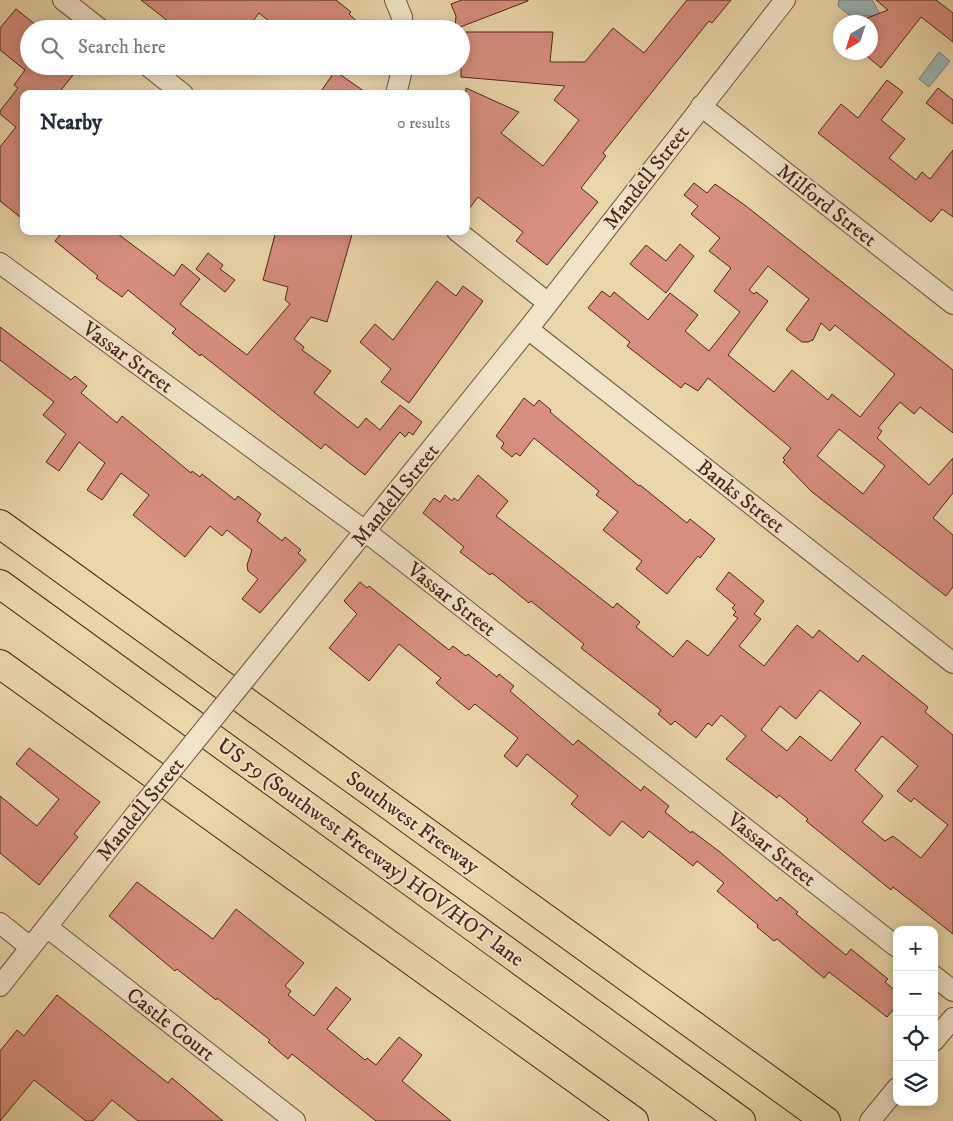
<!DOCTYPE html>
<html lang="en">
<head>
<meta charset="utf-8">
<style>
  body { margin:0; font-family:"IM FELL DW Pica",serif; background:#f6f6f7; color:#1f2937 }
  .controls { position:absolute; right:15px; bottom:15px; display:grid; overflow:hidden; border-radius:10px; box-shadow:0 2px 12px #0003 }
  .controls button { width:45px; height:45px; display:grid; place-items:center; padding:0; border:0; border-bottom:1px solid #e0e1e3; background:#fff; color:#1f2937; font:25px sans-serif }
  .compass { position:absolute; left:833px; top:15px; width:45px; height:45px; border-radius:50%; background:#fff; box-shadow:0 2px 12px #0003; rotate:219deg }
  .list { margin:0; padding:0; list-style:none }
  h2 { display:flex; justify-content:space-between; align-items:center; height:65px; margin:0; padding:0 20px; font-size:21px }
  h2 small { font-size:16px; font-weight:400; color:#747a83 }
  .icon { flex:none; width:28px; height:28px; fill:none; stroke:currentColor; stroke-width:2; stroke-linecap:round; stroke-linejoin:round }
  .map { position:relative; flex:none; width:953px; height:1121px; overflow:hidden }
  .search { position:absolute; background:#fff; box-shadow:0 2px 12px #0003; left:20px; top:20px; width:450px; height:55px; display:flex; align-items:center; gap:12px; box-sizing:border-box; padding:0 18px; border-radius:28px; color:#747a83; font-size:19px }
  .panel { position:absolute; background:#fff; box-shadow:0 2px 12px #0003; left:20px; top:90px; width:450px; height:145px; border-radius:10px }
  .map>svg:first-child { display:block }
  .water { fill:#9db6b5; stroke:#7c7c76 }
  .building { fill:#d88f7f; stroke:#4b2618; fill-rule:evenodd }
  .lines { fill:none; stroke-linecap:round; stroke-linejoin:round }
  .minor-casing { stroke:#73523d; stroke-width:22 }
  .highway-casing { stroke:#4b2618; stroke-width:30 }
  .minor { stroke:#f1e4c8; stroke-width:20 }
  .highway { stroke:#ead6ab; stroke-width:28 }
  .minor-bridge-casing { stroke:#73523d; stroke-width:22; stroke-linecap:butt }
  .minor-bridge { stroke:#f1e4c8; stroke-width:20 }
  .labels { text-anchor:middle; stroke-width:4; stroke-linejoin:round; paint-order:stroke }
  .street-label { font-size:21px; fill:#4b2618; stroke:#f1e4c8 }
</style>
</head>
<body>
<div class="map">
<svg width="953" height="1121" viewBox="0 0 953 1121">
  <rect width="100%" height="100%" fill="#ead6ab"/>
  <filter id="stains"><feTurbulence type="fractalNoise" baseFrequency=".004" numOctaves="4"/><feColorMatrix values="0 0 0 0 .2 0 0 0 0 .09 0 0 0 0 .02 0 0 0 .5 -.17"/></filter>
  <radialGradient id="worn" r=".72"><stop offset=".6" stop-color="#630" stop-opacity="0"/><stop offset="1" stop-color="#630" stop-opacity=".3"/></radialGradient>
  <path class="water" d="M839 0H872L881 16H861L856 20 838 6Z
    M939 52 950 61 929 87 919 79Z"/>
  <path class="building" d="M141 0H336L351 12 349 14 365 29H279L259 13 247 29H178Z
    M462 0H528V1L455 29 456 16 451 4Z
    M687 0H731L712 23 709 21 603 153 606 156 581 188 598 202 547 265 516 241 523 232 478 197 466 213V88L519 112 501 133 543 166 579 120 554 100 565 86 461 77V32H553L550 62H585L613 28 644 53Z
    M876 0H936L953 13V42L921 17 881 68 862 52H870V22H857L888 10Z
    M16 9 36 25 33 29H29V66H80L58 94 24 93V220L0 201V147L16 127 0 114V111L18 88 14 85 25 70 0 50V28Z
    M335 71 368 94H319Z
    M887 80 903 92 881 120 905 139 889 158 916 180 922 172 930 179 953 150V217L942 209 931 222 818 133 841 104 858 118Z
    M938 88 953 100V124L926 103Z
    M694 183 707 193 715 184 746 206 953 370V433L920 407 914 414 900 402 878 428 882 431 877 438 929 485 953 458V493L933 518 953 535V587L946 596 812 492 783 462 785 460 783 458 791 448 708 378 698 391 685 383 681 388 627 346 630 342 588 308 602 291 610 297 614 292 648 320 670 293 698 315 685 331 709 351 740 312 714 291 731 268 709 251 720 238 691 214 698 206 684 195ZM768 266 809 299 786 330 802 342H808L813 340 821 323 830 331 835 325 895 374 860 417 832 394 828 400 792 370 774 392 728 355 768 301 756 292 754 294 749 290ZM839 429 885 466 863 494 817 456Z
    M63 231H114L174 276 182 264 200 279 180 304 247 355 290 304 285 300 288 287 263 280 276 231H353L327 322 311 317 294 339 304 347 302 350 331 371 314 393 358 428 366 418 380 430 400 405 422 422 413 435 409 432 405 437 400 432 365 475 325 444 321 449 201 354 200 356 172 333 176 329 128 290 122 297 96 278 98 276 55 241Z
    M680 244 694 256 666 293 630 264 646 245 666 261Z
    M208 253 223 265 220 269 235 280 225 292 196 269Z
    M437 281 456 296 463 286 483 301 409 403 381 382 391 369 360 342 375 324 393 340Z
    M0 327 71 380 75 376 87 386 81 393 117 423 122 416 191 473 192 471 200 477 202 474 235 500 238 496 261 514 257 521 282 541 285 537 301 550 298 553 306 560 260 613 242 599 258 579 248 571 247 565 252 550 227 530 222 536 210 526 185 557 133 515 149 495 121 473 102 500 87 490 105 463 79 442 59 471 46 462 66 434 43 415 54 402 0 360Z
    M524 398 534 406 539 400 551 410 550 412 639 486 640 485 687 523 690 519 715 539 700 558 698 556 667 594 636 569 642 561 603 530 618 512 596 495 599 491 534 438 520 456 516 453 512 457 501 448 504 443 496 436Z
    M478 475 508 501 496 516 613 608 617 603 640 622 636 627 673 657 687 640 708 656 738 618 733 615 736 612 732 608 735 605 716 589 729 572 764 601 754 614 761 619 739 646 764 666 797 625 813 638 819 630 858 662 863 655 928 707 925 712 953 735V934L893 887 891 890 806 821 808 819 779 795 777 798 726 759 746 736 721 715 712 726 708 723 696 738 675 721 671 725 658 714 661 710 581 648 584 644 531 601 529 603 492 573 490 575 460 552 464 547 423 513 434 498 440 502 445 495 452 501 454 498 458 501ZM820 690 861 723 831 761 800 736 787 751 761 730 780 706 796 719ZM882 736 918 766 897 791 911 802 914 798 948 825 921 858 893 836 885 841 862 822 883 796 855 770Z
    M360 582 367 588 369 586 449 650 453 646 466 656 468 654 497 677 499 674 514 686 510 691 573 745 578 740 641 791 644 786 669 806 665 812 691 833 692 831 720 852 777 901 780 897 798 912 796 914 846 955 851 949 888 979 885 982 897 992V1005L887 1017 829 972 824 978 777 939 774 941 757 927 758 925 717 891 724 883 697 861 693 866 649 831 643 838 622 821 610 836 571 804 578 796 527 754 517 767 504 756 518 738 475 704 469 710 436 683 441 678 399 644 369 681 329 648 357 614 344 601Z
    M29 748 100 802 74 834 78 837 39 885 0 853V796L37 826 59 799 16 764Z
    M137 882 213 939 236 909 304 963 285 986 291 991 288 995 314 1016 336 987 351 999 327 1029 365 1060 367 1058 376 1065 399 1037 422 1055 402 1081 451 1121H376L292 1054 288 1059 268 1042 270 1040 217 998 216 1000 177 969 175 971 109 916Z
    M57 995 168 1083 172 1078 223 1121H138L112 1100 93 1121H86L34 1080 0 1121V1051L17 1030 24 1036Z"/>
  <g class="lines">
    <g class="minor-casing">
      <path id="minor" d="M63 0 100 29
        M395 0 402 17 403 29
        M148 66 183 94
        M396 94 403 66
        M701 106 953 304
        M457 231 548 303
        M0 263 365 531 897 947
        M528 329 953 663
        M263 657 528 329 785 0
        M0 923 30 947
        M47 927 295 1121
        M934 976 953 991
        M0 986 136 814
        M934 1041 953 1018
        M870 1121 897 1088"/>
    </g>
    <g class="highway-casing">
      <path id="highway" d="M0 524 826 1121
        M0 584 741 1121
        M0 664 634 1121"/>
    </g>
    <use href="#minor" class="minor"/>
    <use href="#highway" class="highway"/>
    <g class="minor-bridge-casing">
      <path id="minor-bridge" d="M136 814 263 657"/>
    </g>
    <use href="#minor-bridge" class="minor-bridge"/>
  </g>
  <g class="labels">
    <g class="street-label">
      <text transform="translate(646 177) rotate(-52)" y="7">Mandell Street</text>
      <text transform="translate(827 205) rotate(38)" y="7">Milford Street</text>
      <text transform="translate(128 357) rotate(36)" y="7">Vassar Street</text>
      <text transform="translate(395 495) rotate(-51)" y="7">Mandell Street</text>
      <text transform="translate(741 496) rotate(38)" y="7">Banks Street</text>
      <text transform="translate(452 599) rotate(38)" y="7">Vassar Street</text>
      <text transform="translate(140 809) rotate(-51)" y="7">Mandell Street</text>
      <text transform="translate(413 822) rotate(36)" y="7">Southwest Freeway</text>
      <text transform="translate(772 849) rotate(38)" y="7">Vassar Street</text>
      <text transform="translate(371 852) rotate(36)" y="7">US 59 (Southwest Freeway) HOV/HOT lane</text>
      <text transform="translate(171 1024) rotate(38)" y="7">Castle Court</text>
    </g>
  </g>
  <rect width="100%" height="100%" filter="url(#stains)"/>
  <rect width="100%" height="100%" fill="url(#worn)"/>
</svg>
<div class="controls">
<button>+</button>
<button>−</button>
<button><svg class="icon" aria-label="locate" viewBox="0 0 24 24"><circle cx="12" cy="12" r="6"/><path d="M12 2v4M12 18v4M2 12h4M18 12h4"/></svg></button>
<button><svg class="icon" aria-label="layers" viewBox="0 0 24 24"><path d="M12 4l9 5-9 5-9-5zM3 14l9 5 9-5"/></svg></button>
</div>
<svg class="compass" viewBox="-18 -18 36 36"><path d="M0-13l5 13h-10z" fill="#e53935"/><path d="M0 13l5-13h-10z" fill="#747a83"/></svg>
<div class="search"><svg class="icon" aria-label="search" viewBox="0 0 24 24"><circle cx="10" cy="10" r="6"/><path d="M15 15l6 6"/></svg>Search here</div>
<section class="panel">
<h2>Nearby<small>0 results</small></h2>
<ul class="list">
</ul>
</section>
</div>
</body>
</html>
